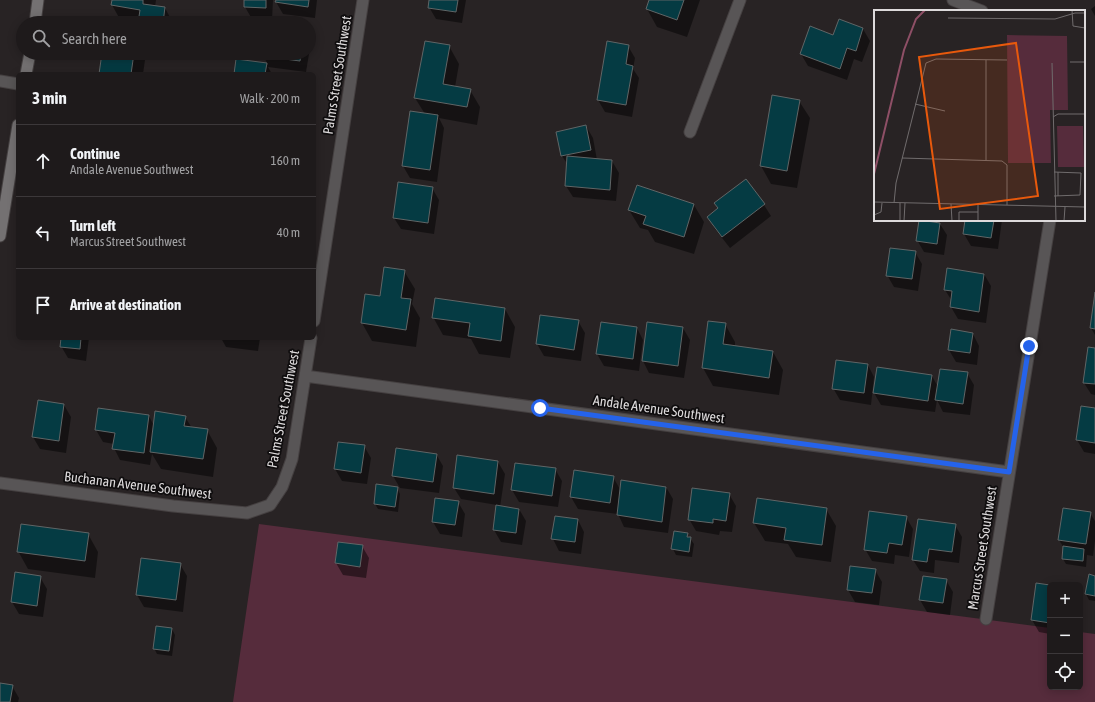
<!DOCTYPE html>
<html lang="en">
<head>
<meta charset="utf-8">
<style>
  body { margin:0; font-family:"Asap Condensed",sans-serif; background:#2b2728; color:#f1f3f6 }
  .controls { position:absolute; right:12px; bottom:12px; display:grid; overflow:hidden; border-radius:6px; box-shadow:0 2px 10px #0003 }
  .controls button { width:36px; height:36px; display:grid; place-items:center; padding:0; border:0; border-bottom:1px solid #3c383a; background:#1e1a1b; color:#f1f3f6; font:20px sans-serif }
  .stop { position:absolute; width:12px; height:12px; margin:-9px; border:3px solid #2563eb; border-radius:50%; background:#fff }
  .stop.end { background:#2563eb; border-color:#fff; box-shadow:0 1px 4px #0008 }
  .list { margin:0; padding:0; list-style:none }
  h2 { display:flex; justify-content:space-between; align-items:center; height:52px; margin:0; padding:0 16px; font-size:17px }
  h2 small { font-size:13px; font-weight:400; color:#a1a1a3 }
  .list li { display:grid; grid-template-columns:26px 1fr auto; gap:12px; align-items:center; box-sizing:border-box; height:72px; padding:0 16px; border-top:1px solid #3c383a }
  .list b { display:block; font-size:15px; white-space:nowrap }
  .list p { margin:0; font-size:13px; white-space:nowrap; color:#a1a1a3 }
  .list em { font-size:13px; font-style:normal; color:#a1a1a3 }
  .icon { flex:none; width:22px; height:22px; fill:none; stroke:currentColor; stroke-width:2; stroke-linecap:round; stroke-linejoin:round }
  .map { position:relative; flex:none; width:1095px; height:702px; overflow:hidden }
  .search { position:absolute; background:#1e1a1b; box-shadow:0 2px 10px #0003; left:16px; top:16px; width:300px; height:44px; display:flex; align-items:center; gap:10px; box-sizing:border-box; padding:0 14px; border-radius:22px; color:#a1a1a3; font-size:15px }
  .panel { position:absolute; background:#1e1a1b; box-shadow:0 2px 10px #0003; left:16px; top:72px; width:300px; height:268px; border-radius:6px }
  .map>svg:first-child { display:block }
  .green { fill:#562c3c }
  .shadow { fill:#0007 }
  .building { fill:#053b43; stroke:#606566 }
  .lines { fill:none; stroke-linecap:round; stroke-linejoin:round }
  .minor-casing { stroke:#454041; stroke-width:13 }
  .secondary-casing { stroke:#454041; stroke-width:13 }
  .minor { stroke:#585556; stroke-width:11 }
  .secondary { stroke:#747172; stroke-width:11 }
  .route { stroke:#2563eb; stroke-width:5 }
  .labels { text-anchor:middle; stroke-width:3.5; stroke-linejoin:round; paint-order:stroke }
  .street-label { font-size:14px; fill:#dddadb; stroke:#0f0d0e }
  .inset-river { fill:none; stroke:#8e4f66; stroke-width:2 }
  .inset-road { fill:none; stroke:#706c6d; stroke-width:1 }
  .view { fill:#e8590c; fill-opacity:0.15; stroke:#e8590c; stroke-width:2 }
  .inset-edge { fill:none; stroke:#dddadb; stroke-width:2 }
</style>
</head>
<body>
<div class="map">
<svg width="1095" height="702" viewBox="0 0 1095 702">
  <rect width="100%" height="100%" fill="#282324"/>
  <path class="green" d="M259 524 1050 628V687H1080V632L1095 634V702H233Z"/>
  <path class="shadow" d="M113 0H156L155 7 165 8 173 23H122L112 5Z
    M245 0H273L272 20 252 19 245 7Z
    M277 0H317L315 18 283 14 276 2Z
    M430 0H466L462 23 436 19 429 7Z
    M650 0H700L687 37 657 27 647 9Z
    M1095 6V16L1091 9Z
    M839 21 863 29 870 41 862 62 854 59 847 80 808 66 801 54 834 36Z
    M309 40 311 42 306 72 268 67 272 74H235L237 60 268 65 263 55V53H309Z
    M608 43 628 46 635 58 633 69 639 78 632 117 605 112 598 100Z
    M449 46 459 64 455 87 470 90 480 107 477 125 439 118 444 128 437 182 410 178 403 166 410 112 425 114 415 98Z
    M103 53H146L143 74H100Z
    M799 101 810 118 797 188 771 184 761 166Z
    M586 126 593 138 597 160 612 161 619 173 616 201 573 197 566 186 568 165 562 156 557 132Z
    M746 180 764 205 771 216 730 248 715 229 708 217 719 209Z
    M432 188 439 200 434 234 401 229 394 218Z
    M694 205 704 222 694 254 655 242 648 230 640 228 629 210Z
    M966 220H1002L998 249 971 246 964 234Z
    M940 224 947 235 944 255 924 252 917 240Z
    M915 252 922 264 918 291 894 287 887 275Z
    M404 271 415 289 412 304 420 318 416 347 372 341 362 323 380 297Z
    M984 274 991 286 986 323 958 319 951 307 952 301 945 290Z
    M1095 300V335L1091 328Z
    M505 309 515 327 510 358 479 354 471 339 443 335 433 317Z
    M578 321 585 333 581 361 544 356 537 344Z
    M709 322 725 324 735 342V347L773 352 783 370 779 395 713 386 703 368Z
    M637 328 643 340 639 371 604 366 597 354Z
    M683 328 690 340 684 378 649 373 643 361Z
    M973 334 979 346 977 365 956 362 949 350Z
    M62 338H89L86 361 68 358 61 346Z
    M221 338H260L258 351 226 347Z
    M1095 349V395L1091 394 1084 383Z
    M868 365 874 377 871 405 840 400 833 388Z
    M967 373 974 385 970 415 943 412 937 400 935 412 881 405 874 393 932 376 938 387Z
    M64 405 71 417 66 453 40 449 33 437Z
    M1095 409V454L1084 452 1077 440Z
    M149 416 154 426 185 417 192 428 207 430 217 448 213 477 161 469 152 454 150 465 120 460 114 448V444L103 442 96 430Z
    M364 446 371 458 367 484 342 481 335 469Z
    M436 454 443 466 439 493 400 488 393 476Z
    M498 462 505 474 500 507 519 509 526 521 522 545 501 542 494 530 497 505 461 499 454 488Z
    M555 469 562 481 558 507 519 502 512 490Z
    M613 477 621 491 666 487 673 499 668 533 624 527 618 514 578 509 571 497Z
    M397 488 400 494 398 512 378 509 375 504Z
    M729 494 736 506 732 532 720 531 719 535 696 531 689 519Z
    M458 502 465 514 462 537 440 534 433 522Z
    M826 509 836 526 831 562 796 557 788 544 765 541 754 523Z
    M1090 513 1095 521V541L1093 556 1087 555 1086 567 1066 564 1063 559 1064 548 1059 540Z
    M906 517 913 529 909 557 895 555 894 564 872 561 865 549Z
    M578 520 584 532 581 554 559 551 553 539Z
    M955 525 962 537 959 563 935 560 934 573 920 571 913 560Z
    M88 534 98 552 95 578 28 569 18 551Z
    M687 534 694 544 692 557 676 555 673 549Z
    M362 546 369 558 366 578 343 575 336 563Z
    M180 564 187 576 183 612 144 607 137 595Z
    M875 570 882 582 879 605 855 602 848 590Z
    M40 577 47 589 43 617 19 614 12 602Z
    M1095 577V601L1089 600 1086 594Z
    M946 580 953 592 950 615 927 612 920 600Z
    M1037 584 1050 586V634L1039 632 1032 620Z
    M1080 597 1082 602 1080 619Z
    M172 629 175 635 172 656 157 654 154 648Z
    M0 684 12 686 19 698 18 702H0Z"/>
  <path class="building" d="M112 0H143V4L165 7 163 23H138L140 10 111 5Z
    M244 0H266V8L244 7Z
    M276 0H309L308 7 275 2Z
    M429 0H458L456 12 428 8Z
    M649 0H684L677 20 646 9Z
    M839 19 863 28 856 51 847 48 840 69 800 54 810 26 833 35Z
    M425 41 450 45 443 84 471 89 467 107 414 98Z
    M607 41 629 45 626 64 633 66 626 105 597 100Z
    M102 53H134L131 74H99Z
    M262 53H301L300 61 262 56Z
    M236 59 267 63 265 74H234Z
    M772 95 800 100 787 171 760 166Z
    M410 111 438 115 430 170 402 166Z
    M586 125 591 150 561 156 556 132Z
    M567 156 612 160 610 190 565 186Z
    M746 179 765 204 722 237 707 217 718 208 714 203Z
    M398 182 433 187 428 223 393 218Z
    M637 185 694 204 684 237 643 224 646 216 628 210Z
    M919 220 940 223 937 244 916 241Z
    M965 220H994L991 238 963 234Z
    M890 248 916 251 912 279 886 276Z
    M384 267 405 270 401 298 411 299 406 330 361 323 365 294 380 296Z
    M947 268 984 274 979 312 950 307 952 291 944 290Z
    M1095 292V329L1090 328Z
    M435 298 505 308 501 341 468 336 470 323 432 318Z
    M540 315 579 320 574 350 536 344Z
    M708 321 726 323 723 344 773 351 769 378 702 368Z
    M601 322 637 327 633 359 596 354Z
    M647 322 683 327 678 366 642 361Z
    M951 329 973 333 970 353 948 350Z
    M61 338H81L80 349 60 347Z
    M1088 347 1095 348V384L1083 383Z
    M836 360 868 364 864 393 832 389Z
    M877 367 932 375 928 401 873 393Z
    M940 369 968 372 963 404 935 400Z
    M38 400 64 404 59 441 32 437Z
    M1081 406 1095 408V443L1076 440Z
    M98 408 149 415 144 453 112 449 115 433 95 430Z
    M155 411 186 416 184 426 208 429 203 459 150 452Z
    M338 442 365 445 361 473 334 469Z
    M396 448 437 454 433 482 392 476Z
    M457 455 498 461 494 494 453 488Z
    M515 463 556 468 552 496 511 490Z
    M574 470 614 476 610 503 570 497Z
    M621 480 666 487 662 522 617 515Z
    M376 484 398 487 395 507 374 504Z
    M692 488 730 493 726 521 713 519V523L688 520Z
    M435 498 459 501 455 525 432 522Z
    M757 498 827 508 822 545 784 540 786 528 753 523Z
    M496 505 519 509 516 533 493 530Z
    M1063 508 1091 512 1086 544 1058 540Z
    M869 511 907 516 902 545 889 543 887 553 864 550Z
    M555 516 578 519 575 542 551 539Z
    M918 519 956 524 952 552 929 549 927 562 912 560Z
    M21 524 89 533 85 561 17 552Z
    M674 531 688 533 687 537H691L689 552 671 549Z
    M338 542 363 545 360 567 335 563Z
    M1063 546 1084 549 1083 561 1062 559Z
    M141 558 181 563 176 600 136 595Z
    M850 566 876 569 872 593 847 590Z
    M15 572 41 576 37 606 11 602Z
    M1089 574 1095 576V596L1085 594Z
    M923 576 947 579 943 603 919 600Z
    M1036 583 1050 585V623L1031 620Z
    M156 626 172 628 169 651 153 649Z
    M0 683 13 685 10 702H0Z"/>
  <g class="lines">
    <g class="minor-casing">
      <path id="minor" d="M953 0 982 11
        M0 81 18 84
        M690 132 740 0
        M314 321 363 0
        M305 376 1009 472
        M0 483 173 506 247 513 270 505 282 487 292 459 311 338
        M986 619 1050 220"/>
    </g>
    <g class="secondary-casing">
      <path id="secondary" d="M35 23 38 0
        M26 74 30 53
        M0 236 18 125"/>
    </g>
    <use href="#minor" class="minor"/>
    <use href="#secondary" class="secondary"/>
  </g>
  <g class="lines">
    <path class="route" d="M540 408 1009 472 1029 346"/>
  </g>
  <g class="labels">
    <g class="street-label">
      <text transform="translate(337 75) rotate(-81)" y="5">Palms Street Southwest</text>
      <text transform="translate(283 409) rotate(-79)" y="5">Palms Street Southwest</text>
      <text transform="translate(659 409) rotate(8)" y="5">Andale Avenue Southwest</text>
      <text transform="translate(138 485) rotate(7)" y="5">Buchanan Avenue Southwest</text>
      <text transform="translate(982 548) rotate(-81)" y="5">Marcus Street Southwest</text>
    </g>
  </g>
  <g transform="translate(874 10)">
    <rect width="211" height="211" fill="#282324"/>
    <path d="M133 25 193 26 194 100H176L177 153H134ZM183 116H209L210 157H184Z" fill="#562c3c"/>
    <path class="inset-river" d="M0 164 30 40 42 9 51 0"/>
    <path class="inset-road" d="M198 0 199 16 211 18M74 8 181 9 201 3H211M112 50V150M196 52H211M178 53 182 211M41 94 71 101M179 107 184 104H211M28 148 128 151 133 155V195M180 162 207 163 206 185 180 186M184 162V186M0 192 211 197M20 193 22 173 52 53 62 49 133 50M77 194 78 211M0 205 7 202 8 193M26 211V193M30 211 31 193M85 211V202H104M104 211V195M190 211 191 197"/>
    <path class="view" d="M142 33 164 186 66 199 45 47Z"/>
    <rect width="211" height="211" class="inset-edge"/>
  </g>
</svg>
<div class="controls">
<button>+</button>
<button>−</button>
<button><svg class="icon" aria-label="locate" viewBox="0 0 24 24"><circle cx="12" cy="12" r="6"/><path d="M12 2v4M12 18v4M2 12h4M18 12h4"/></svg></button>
</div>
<div class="stop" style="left:540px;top:408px"></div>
<div class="stop end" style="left:1029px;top:346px"></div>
<div class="search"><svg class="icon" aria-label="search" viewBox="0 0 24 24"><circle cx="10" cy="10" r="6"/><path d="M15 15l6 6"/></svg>Search here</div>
<section class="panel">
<h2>3 min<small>Walk · 200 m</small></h2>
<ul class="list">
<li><svg class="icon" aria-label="ahead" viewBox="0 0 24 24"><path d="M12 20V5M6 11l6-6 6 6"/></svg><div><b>Continue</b><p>Andale Avenue Southwest</p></div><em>160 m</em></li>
<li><svg class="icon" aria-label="left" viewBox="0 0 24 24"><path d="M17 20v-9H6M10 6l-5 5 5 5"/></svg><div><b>Turn left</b><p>Marcus Street Southwest</p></div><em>40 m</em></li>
<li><svg class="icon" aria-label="arrive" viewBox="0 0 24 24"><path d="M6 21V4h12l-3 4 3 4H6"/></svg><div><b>Arrive at destination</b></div></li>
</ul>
</section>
</div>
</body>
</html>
